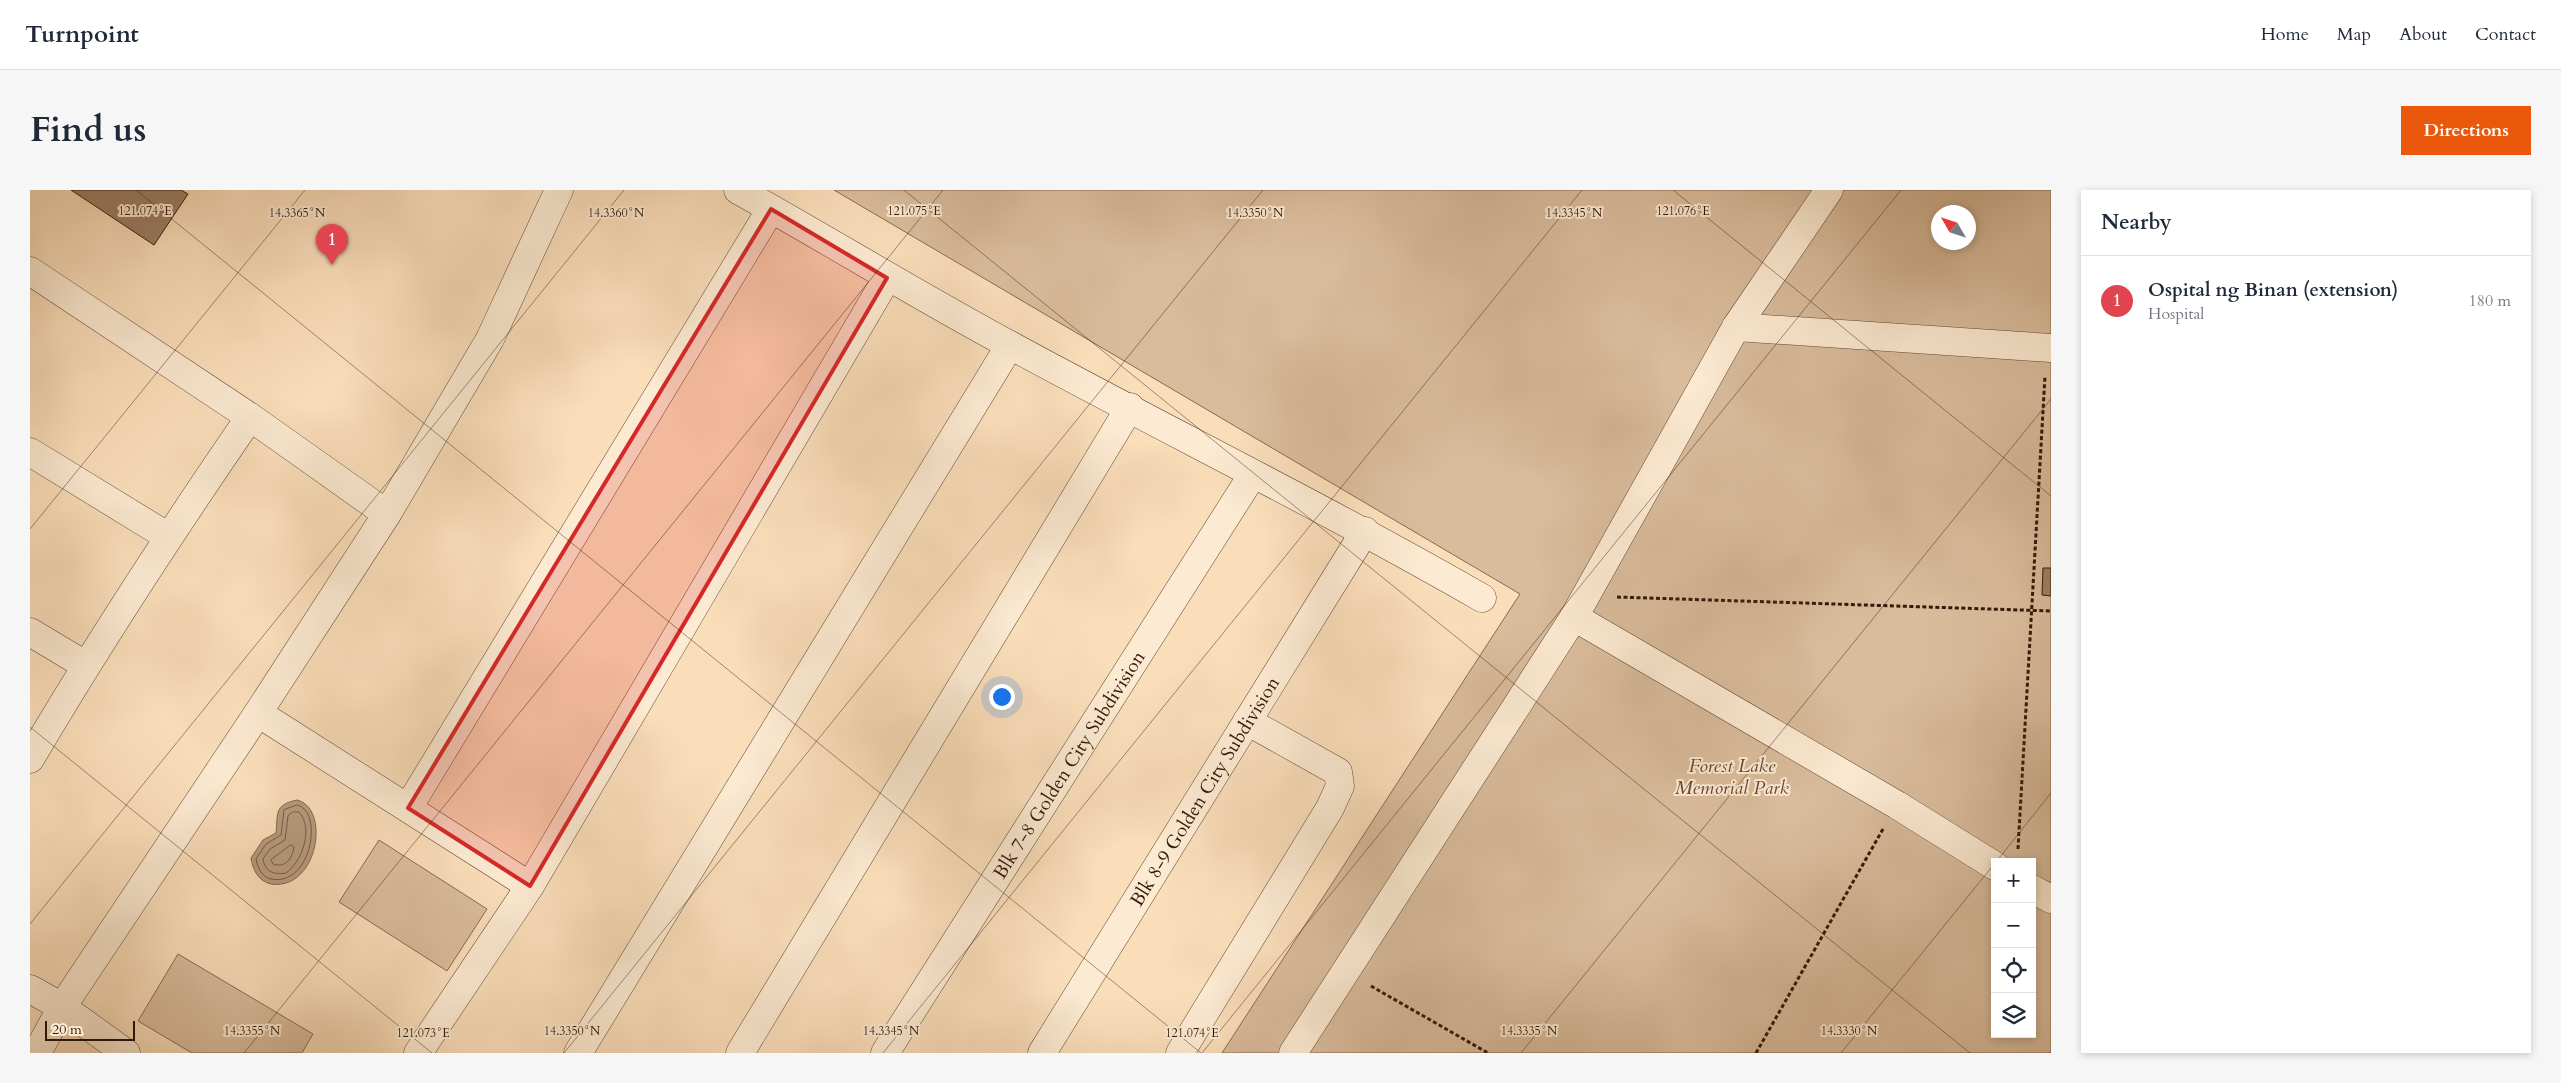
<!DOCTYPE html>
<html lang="en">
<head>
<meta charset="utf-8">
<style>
  body { margin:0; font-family:Cardo,serif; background:#f6f6f7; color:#1f2937 }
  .controls { position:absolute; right:15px; bottom:15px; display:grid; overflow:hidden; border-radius:0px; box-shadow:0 2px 8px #0003 }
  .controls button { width:45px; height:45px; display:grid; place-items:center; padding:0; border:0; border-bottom:1px solid #e0e1e3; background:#fff; color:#1f2937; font:25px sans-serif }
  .compass { position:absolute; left:1901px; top:15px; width:45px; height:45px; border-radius:50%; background:#fff; box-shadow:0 2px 8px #0003; rotate:309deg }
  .scale { position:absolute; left:15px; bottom:12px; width:90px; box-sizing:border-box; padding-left:5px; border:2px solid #351809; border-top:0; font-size:14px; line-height:18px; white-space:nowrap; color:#351809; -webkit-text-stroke:4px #fcead2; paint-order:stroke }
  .you { position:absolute; left:971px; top:506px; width:18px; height:18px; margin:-12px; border:4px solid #fff; border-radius:50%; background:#1a73e8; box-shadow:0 0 0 8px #1a73e833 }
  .badge { display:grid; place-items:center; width:32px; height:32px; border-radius:50%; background:#ea580c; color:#fff; font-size:16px; font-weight:700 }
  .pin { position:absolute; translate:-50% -41px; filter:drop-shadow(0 1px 2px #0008) }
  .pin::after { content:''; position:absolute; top:26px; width:18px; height:15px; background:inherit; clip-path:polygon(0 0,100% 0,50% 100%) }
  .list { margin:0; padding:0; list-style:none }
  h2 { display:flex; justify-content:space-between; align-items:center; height:65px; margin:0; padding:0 20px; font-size:21px }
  h2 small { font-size:16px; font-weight:400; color:#747a83 }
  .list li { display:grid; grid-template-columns:32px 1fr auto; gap:15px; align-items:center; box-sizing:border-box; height:90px; padding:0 20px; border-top:1px solid #e0e1e3 }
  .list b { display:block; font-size:19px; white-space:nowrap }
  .list p { margin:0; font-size:16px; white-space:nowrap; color:#747a83 }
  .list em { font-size:16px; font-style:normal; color:#747a83 }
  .icon { flex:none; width:28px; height:28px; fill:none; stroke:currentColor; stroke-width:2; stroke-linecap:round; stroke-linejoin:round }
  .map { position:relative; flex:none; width:2021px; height:863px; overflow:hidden; border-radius:0px }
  header { display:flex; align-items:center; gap:30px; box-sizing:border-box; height:70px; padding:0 25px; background:#fff; border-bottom:1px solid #e0e1e3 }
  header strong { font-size:24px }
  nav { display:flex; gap:28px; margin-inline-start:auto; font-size:18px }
  .intro { display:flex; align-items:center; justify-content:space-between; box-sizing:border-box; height:120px; padding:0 30px }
  h1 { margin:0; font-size:35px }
  .button { padding:12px 22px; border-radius:0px; background:#ea580c; color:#fff; font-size:18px; font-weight:700 }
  main { display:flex; gap:30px; padding:0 30px }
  aside { flex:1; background:#fff; border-radius:0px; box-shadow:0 2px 8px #0003 }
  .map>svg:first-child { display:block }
  .green { fill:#d9bc9c; stroke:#876a52; fill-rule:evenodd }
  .water { fill:#b79b7e; stroke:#83674f }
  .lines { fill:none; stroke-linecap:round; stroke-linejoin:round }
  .shore { stroke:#765a44; stroke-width:1 }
  .building { fill:#9b7f65; stroke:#351809 }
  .minor-casing { stroke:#664a35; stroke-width:29 }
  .path { stroke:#351809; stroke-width:3; stroke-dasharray:4 2.5; stroke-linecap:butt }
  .minor { stroke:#fcead2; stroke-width:28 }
  .marked { fill:#d62828; fill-opacity:0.2; stroke:#d62828; stroke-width:4; stroke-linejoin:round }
  .ticks { fill:none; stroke:#351809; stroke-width:1; stroke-opacity:0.45 }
  .labels { text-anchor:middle; stroke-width:4; stroke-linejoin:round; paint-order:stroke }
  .street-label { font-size:19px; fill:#351809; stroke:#fcead2 }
  .park-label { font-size:19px; font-style:italic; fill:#664935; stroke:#fcead2 }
  .ticks-label { font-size:12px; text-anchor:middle; fill:#351809; stroke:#fcead2; stroke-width:4; stroke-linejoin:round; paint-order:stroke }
</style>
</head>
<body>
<header>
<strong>Turnpoint</strong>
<nav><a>Home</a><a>Map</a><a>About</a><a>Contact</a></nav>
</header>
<div class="intro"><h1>Find us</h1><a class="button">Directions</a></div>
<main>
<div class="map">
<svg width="2021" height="863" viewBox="0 0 2021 863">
  <rect width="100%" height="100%" fill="#fadeba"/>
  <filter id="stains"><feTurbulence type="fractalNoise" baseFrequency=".004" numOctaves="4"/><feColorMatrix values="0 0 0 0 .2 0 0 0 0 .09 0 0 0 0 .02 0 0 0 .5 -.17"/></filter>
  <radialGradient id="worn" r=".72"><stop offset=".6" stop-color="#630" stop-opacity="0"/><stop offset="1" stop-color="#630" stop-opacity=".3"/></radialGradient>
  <path class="green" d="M804 0H2021V863H1192L1490 404ZM1909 22H1939V52H1909ZM1965 672H2002V844H1965Z
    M349 650 457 719 417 781 309 712Z
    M148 764 283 844 272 863H162L108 831Z"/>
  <path class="water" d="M267 610C301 618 288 701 241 694 228 691 223 680 221 668L233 650 246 643C248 623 244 615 267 610Z"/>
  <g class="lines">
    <path class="shore" d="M267 615C294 620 282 697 241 689 232 687 227 677 226 669L236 654 251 645 254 620Z
      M263 622H269C284 638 272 672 256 683 244 685 235 682 233 669L240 659 255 650 258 626Z
      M261 655 264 657C262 669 256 678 243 674L241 670Z"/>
  </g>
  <path class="building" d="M41 0H151L158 4 124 55Z
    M2013 378H2021V406L2012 405Z"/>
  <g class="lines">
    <g class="minor-casing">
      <g id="minor">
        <path d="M708 0C798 50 887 105 978 154 1136 240 1297 319 1452 408"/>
        <path d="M0 81 220 227 357 324"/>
        <path d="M1706 137 2021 158"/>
        <path d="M0 262 137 346"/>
        <path d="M1544 427 1867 615 1965 676"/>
        <path d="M0 442 55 475"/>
        <path d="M228 523 500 696"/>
        <path d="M0 569C69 452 143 339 220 227"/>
        <path d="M378 618 741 19"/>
        <path d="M2002 699 2021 709"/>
        <path d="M0 799 32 817 96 863"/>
        <path d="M7 863 32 817 228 523 357 324 460 149 529 0"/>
        <path d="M388 863 500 696 857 88"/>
        <path d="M548 863 980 155"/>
        <path d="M710 863 1100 217"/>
        <path id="s1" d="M855 863 1223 284"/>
        <path id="s2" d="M1012 863 1335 341"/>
        <path d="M1150 863 1300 618 1310 596 1308 582 1217 531"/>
        <path d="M1263 863 1544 427 1706 137 1799 0"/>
      </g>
    </g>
    <path class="path" d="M1587 407 2021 421
      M1988 659 2015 186
      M1341 796 1458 863
      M1726 863 1853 639"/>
    <use href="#minor" class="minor"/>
  </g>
  <path class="marked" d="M741 19 857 88 500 696 378 618Z"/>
  <path class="ticks" d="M106 0 1171 863M874 0 1940 863M1643 0 2021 306M0 339 275 0M0 537 402 863M1966 672 2021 603M0 734 594 0M214 863 913 0M534 863 1233 0M853 863 1552 0M1172 863 1871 0M1491 863 2021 209M1811 863 1965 673"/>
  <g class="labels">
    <g class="street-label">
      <text dy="7" stroke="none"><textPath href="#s1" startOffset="342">Blk 7-8 Golden City Subdivision</textPath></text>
      <text dy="7" stroke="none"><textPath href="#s2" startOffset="308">Blk 8-9 Golden City Subdivision</textPath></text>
    </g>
    <g class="park-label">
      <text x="1702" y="582">Forest Lake<tspan x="1702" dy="22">Memorial Park</tspan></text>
    </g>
  </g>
  <g class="ticks-label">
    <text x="884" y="25">121.075°E</text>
    <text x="115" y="25">121.074°E</text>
    <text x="1653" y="25">121.076°E</text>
    <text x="267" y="27">14.3365°N</text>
    <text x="586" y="27">14.3360°N</text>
    <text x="1225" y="27">14.3350°N</text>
    <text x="1544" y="27">14.3345°N</text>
    <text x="222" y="845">14.3355°N</text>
    <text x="542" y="845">14.3350°N</text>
    <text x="861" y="845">14.3345°N</text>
    <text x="1499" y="845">14.3335°N</text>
    <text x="1819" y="845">14.3330°N</text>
    <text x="393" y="847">121.073°E</text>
    <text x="1162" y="847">121.074°E</text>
  </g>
  <rect width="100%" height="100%" filter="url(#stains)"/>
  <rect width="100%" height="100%" fill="url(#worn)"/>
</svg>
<div class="controls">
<button>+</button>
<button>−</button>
<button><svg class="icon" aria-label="locate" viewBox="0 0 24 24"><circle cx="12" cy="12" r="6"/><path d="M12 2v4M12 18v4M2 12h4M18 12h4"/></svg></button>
<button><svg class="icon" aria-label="layers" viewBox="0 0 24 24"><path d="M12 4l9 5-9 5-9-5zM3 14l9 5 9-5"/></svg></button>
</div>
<svg class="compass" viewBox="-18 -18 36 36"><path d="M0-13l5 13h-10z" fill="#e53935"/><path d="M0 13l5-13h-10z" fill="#747a83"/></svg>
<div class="scale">20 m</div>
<div class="you"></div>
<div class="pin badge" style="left:302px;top:75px;background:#e0444e">1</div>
</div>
<aside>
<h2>Nearby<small></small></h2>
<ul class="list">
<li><span class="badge" style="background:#e0444e">1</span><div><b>Ospital ng Binan (extension)</b><p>Hospital</p></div><em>180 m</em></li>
</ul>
</aside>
</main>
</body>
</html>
